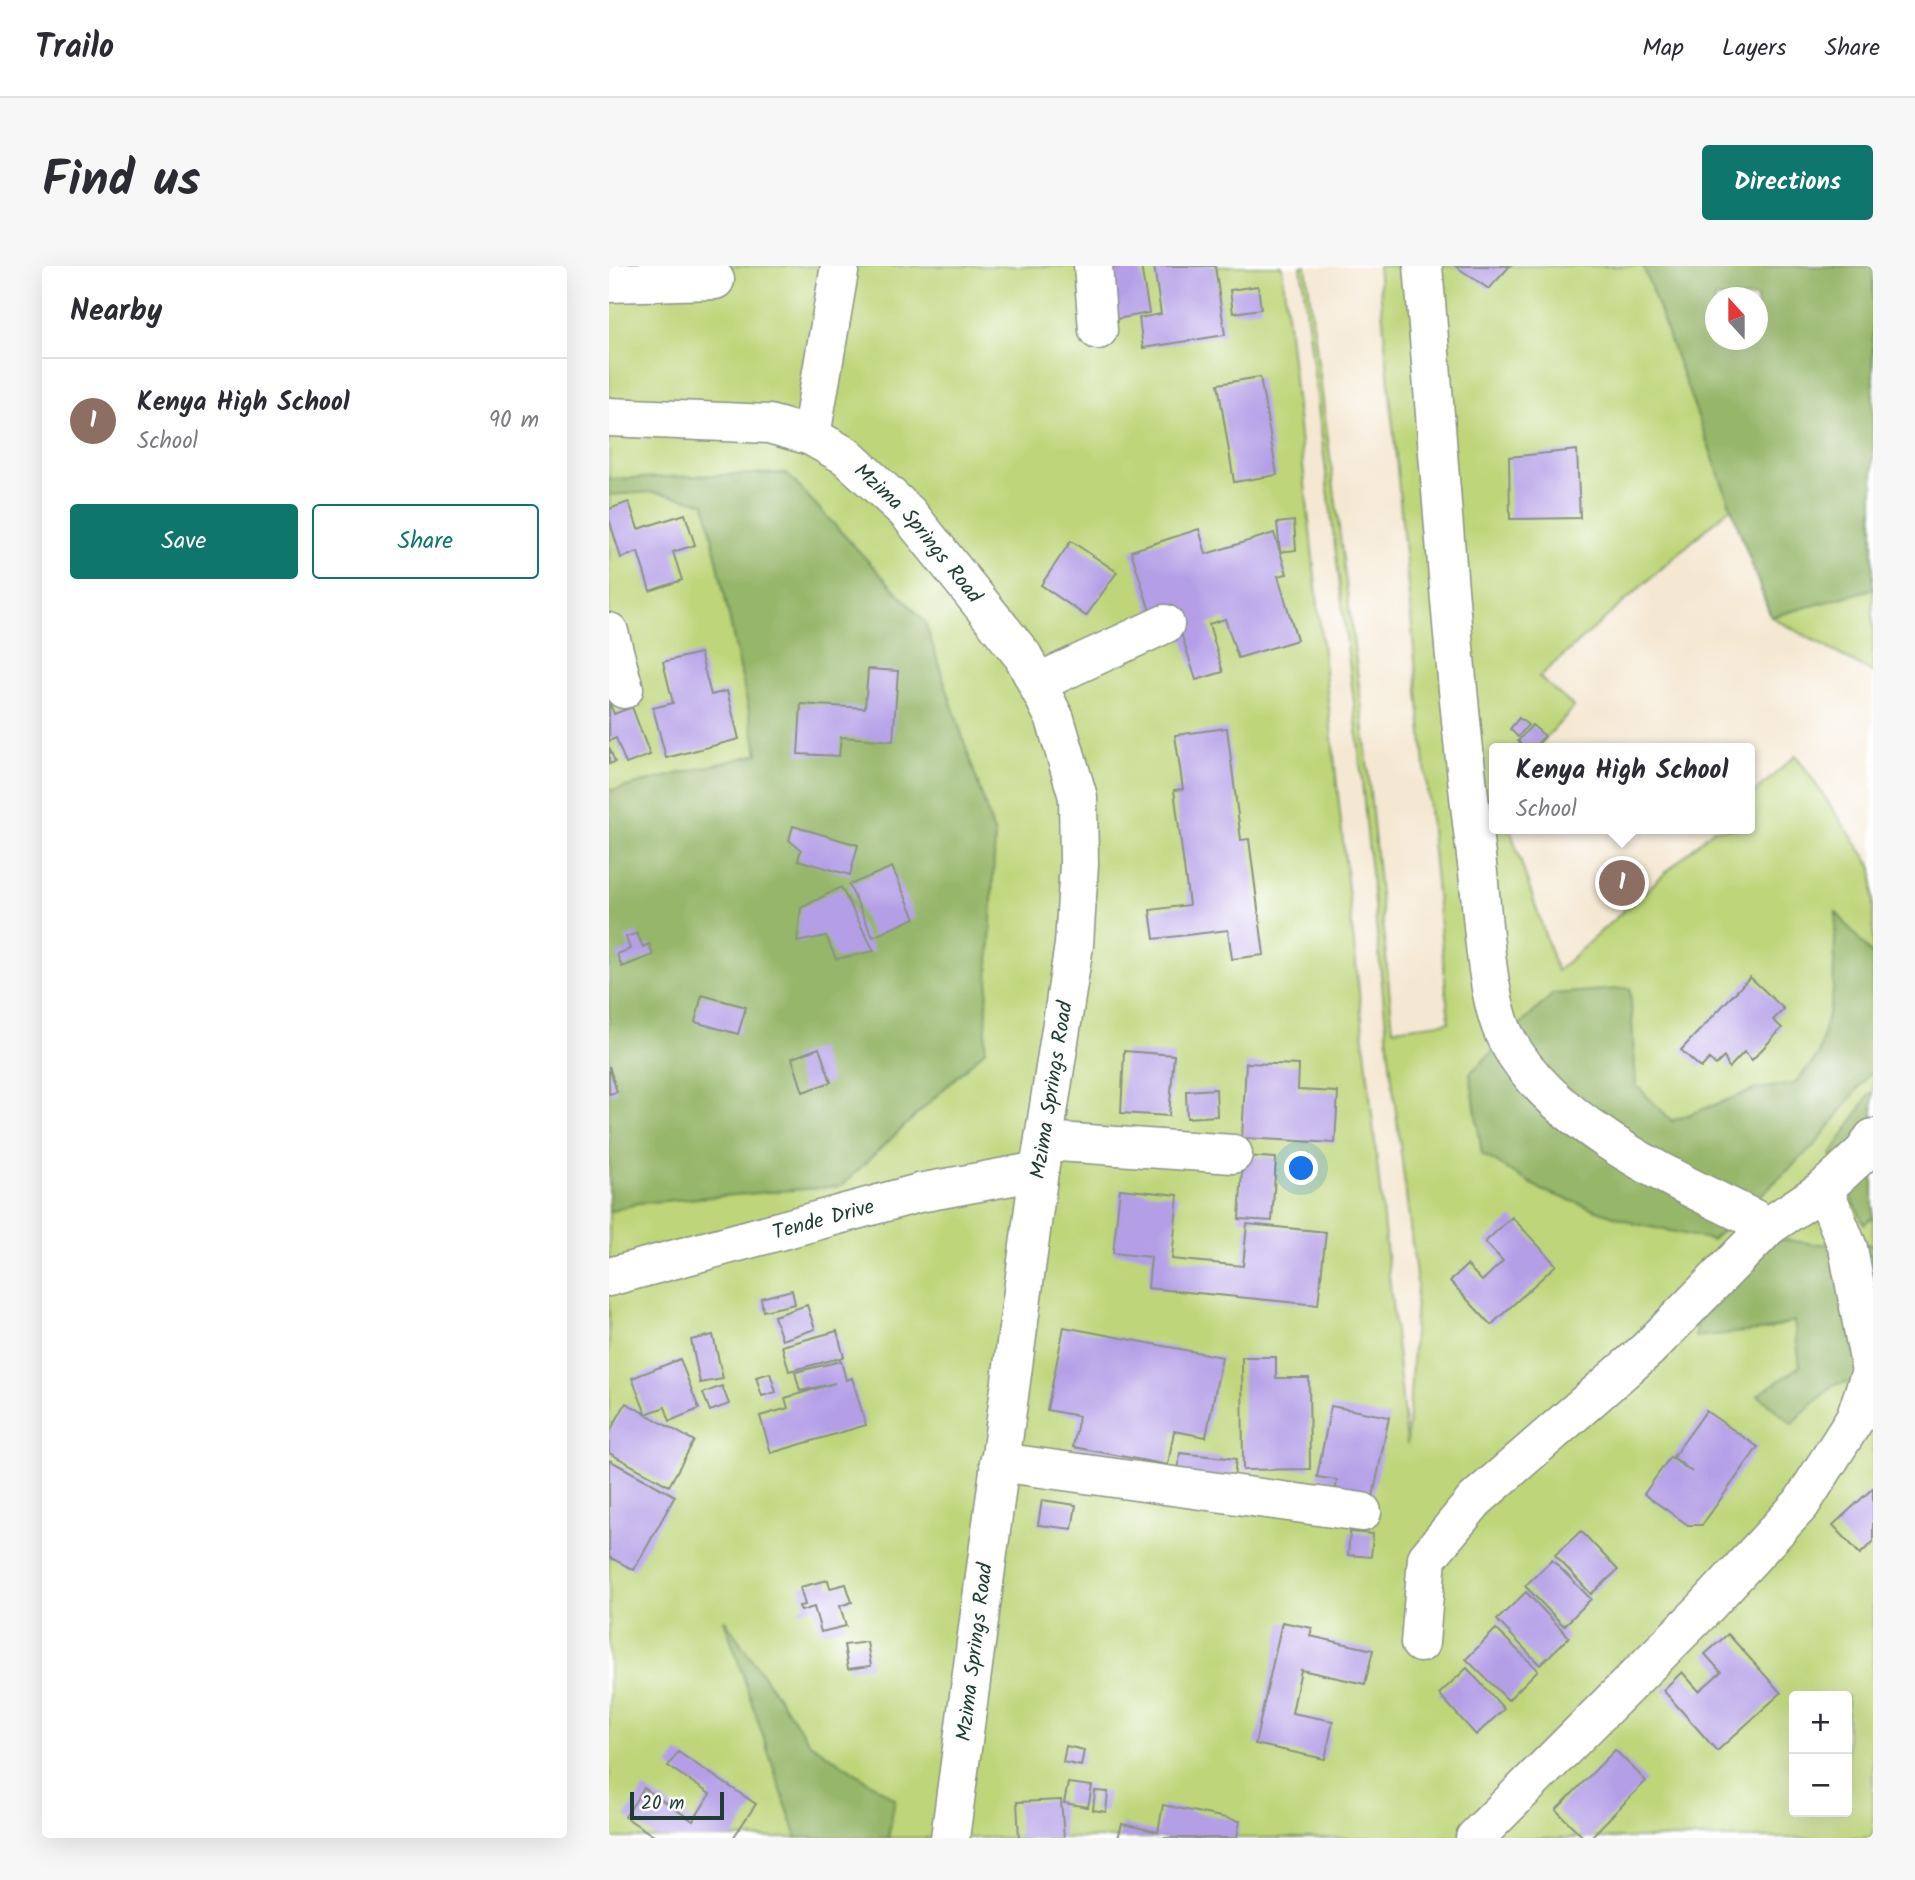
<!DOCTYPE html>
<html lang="en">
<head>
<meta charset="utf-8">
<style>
  body { margin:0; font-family:Kalam,sans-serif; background:#f7f7f7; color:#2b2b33 }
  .controls { position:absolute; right:21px; bottom:21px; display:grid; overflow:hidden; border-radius:7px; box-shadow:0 7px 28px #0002 }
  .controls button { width:63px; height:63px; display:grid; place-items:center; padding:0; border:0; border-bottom:2px solid #e1e1e2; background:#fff; color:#2b2b33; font:35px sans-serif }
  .compass { position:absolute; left:1096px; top:21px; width:63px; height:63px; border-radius:50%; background:#fff; box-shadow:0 7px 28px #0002; rotate:339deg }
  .scale { position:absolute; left:21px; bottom:18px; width:94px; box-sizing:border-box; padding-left:7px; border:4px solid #1f3d34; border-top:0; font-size:19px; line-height:24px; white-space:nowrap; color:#1f3d34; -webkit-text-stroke:5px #fff; paint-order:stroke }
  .you { position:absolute; left:693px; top:903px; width:24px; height:24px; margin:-18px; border:5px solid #fff; border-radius:50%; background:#1a73e8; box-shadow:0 0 0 10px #1a73e833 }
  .badge { display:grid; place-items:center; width:46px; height:46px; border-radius:50%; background:#0f766e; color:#fff; font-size:23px; font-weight:700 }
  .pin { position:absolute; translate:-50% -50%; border:4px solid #fff; box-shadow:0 2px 7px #0006 }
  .popup { position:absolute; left:880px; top:477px; width:266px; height:91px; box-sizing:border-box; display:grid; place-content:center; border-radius:7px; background:#fff; filter:drop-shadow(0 2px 5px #0005); font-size:23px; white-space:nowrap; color:#7c7c81 }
  .popup b { font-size:26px; color:#2b2b33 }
  .popup::after { content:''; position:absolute; left:50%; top:100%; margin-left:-14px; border:14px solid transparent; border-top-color:#fff }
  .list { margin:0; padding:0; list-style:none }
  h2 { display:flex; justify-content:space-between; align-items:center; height:91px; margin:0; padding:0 28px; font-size:30px }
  h2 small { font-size:23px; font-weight:400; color:#7c7c81 }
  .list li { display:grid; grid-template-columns:46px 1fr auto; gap:21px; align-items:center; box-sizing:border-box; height:126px; padding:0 28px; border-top:2px solid #e1e1e2 }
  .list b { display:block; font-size:26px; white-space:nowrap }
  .list p { margin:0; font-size:23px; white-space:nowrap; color:#7c7c81 }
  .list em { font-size:23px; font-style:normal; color:#7c7c81 }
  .actions { display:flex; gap:14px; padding:21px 28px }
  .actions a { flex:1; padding:16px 0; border:2px solid #0f766e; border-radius:7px; text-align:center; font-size:24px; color:#0f766e }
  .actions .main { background:#0f766e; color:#fff }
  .map { position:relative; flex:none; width:1264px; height:1572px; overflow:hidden; border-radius:7px }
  header { display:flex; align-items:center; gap:42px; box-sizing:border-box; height:98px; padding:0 35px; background:#fff; border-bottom:2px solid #e1e1e2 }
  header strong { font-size:33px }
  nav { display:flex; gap:38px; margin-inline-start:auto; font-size:24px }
  .intro { display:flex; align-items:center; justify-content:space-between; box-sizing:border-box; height:168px; padding:0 42px }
  h1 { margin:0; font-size:49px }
  .button { padding:18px 32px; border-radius:7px; background:#0f766e; color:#fff; font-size:24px; font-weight:700 }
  main { display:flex; gap:42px; padding:0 42px }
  aside { flex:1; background:#fff; border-radius:7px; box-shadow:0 7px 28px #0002 }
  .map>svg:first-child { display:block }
  .green { fill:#bed579; stroke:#6e8956; stroke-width:2; fill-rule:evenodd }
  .forest { fill:#96b669; stroke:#5a7a4e; stroke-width:2; fill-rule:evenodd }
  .building { fill:#b49fe7 }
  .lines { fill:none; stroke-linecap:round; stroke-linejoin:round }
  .minor-casing { stroke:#8a9284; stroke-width:41 }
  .minor { stroke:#fff; stroke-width:38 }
  .labels { text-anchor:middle; stroke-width:5; stroke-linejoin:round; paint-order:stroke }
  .street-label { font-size:21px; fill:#1f3d34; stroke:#fff }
</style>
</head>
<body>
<header>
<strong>Trailo</strong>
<nav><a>Map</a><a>Layers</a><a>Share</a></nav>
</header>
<div class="intro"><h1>Find us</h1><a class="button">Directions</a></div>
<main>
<aside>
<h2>Nearby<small></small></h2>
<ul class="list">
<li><span class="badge" style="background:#8d6e63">1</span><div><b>Kenya High School</b><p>School</p></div><em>90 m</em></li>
</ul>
<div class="actions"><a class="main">Save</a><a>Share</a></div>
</aside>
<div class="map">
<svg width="1264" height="1572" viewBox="0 0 1264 1572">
  <rect width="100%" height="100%" fill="#fff"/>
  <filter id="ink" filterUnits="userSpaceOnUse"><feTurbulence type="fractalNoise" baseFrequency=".0143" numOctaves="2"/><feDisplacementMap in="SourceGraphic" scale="14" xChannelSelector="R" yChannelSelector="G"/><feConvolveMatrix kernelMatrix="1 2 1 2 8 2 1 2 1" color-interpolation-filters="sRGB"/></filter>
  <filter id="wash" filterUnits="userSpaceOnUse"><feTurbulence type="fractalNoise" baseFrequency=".00686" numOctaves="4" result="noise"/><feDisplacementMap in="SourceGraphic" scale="28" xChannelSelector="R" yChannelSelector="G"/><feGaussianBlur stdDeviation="1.57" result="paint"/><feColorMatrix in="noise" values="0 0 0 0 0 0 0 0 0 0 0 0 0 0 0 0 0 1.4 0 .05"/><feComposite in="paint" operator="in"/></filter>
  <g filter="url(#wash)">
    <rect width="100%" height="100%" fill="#f5e8d3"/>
    <path class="green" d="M0 0H673L798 1179 808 1018 780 789 746 445 692 0H697L753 444 784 763 840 756 769 0H1264V407L1162 351 1122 241 930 411 965 441 928 482H885V563H901L948 705 1105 563H1141V531L1187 489 1264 602V1572H0ZM1106 32H1148V74H1106ZM1185 1430H1238V1546H1185Z"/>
    <path class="forest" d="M1034 0H1264V323L1162 351ZM1106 32H1148V74H1106Z
      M177 207 316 356 386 570 376 784 232 920 30 937 0 946V525L149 488 96 237 46 226 0 229V213Z
      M1227 646 1264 690V803L1207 878 1103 974 1027 958 935 925 873 888 861 807 944 728 1021 722 1027 819 1063 855 1147 823 1185 818 1209 790 1224 727Z
      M1261 827H1264V951L1255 958 1222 889Z
      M1140 969 1206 978H1264V1114L1225 1118 1183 1158 1149 1129 1191 1100 1185 1055 1157 1064 1086 1071 1092 994Z
      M115 1353 201 1477 286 1533 279 1572H188Z"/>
    <g id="blocks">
      <path class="building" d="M513 0H532L540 47 502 54 493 4Z
        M545 0H606L616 69 534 82 530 52 552 48Z
        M846 0H901L880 23Z
        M649 20 652 43 624 47 621 24Z
        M651 111 668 209 625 216 609 118Z
        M968 184 971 252 901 253 900 191Z
        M20 236 29 263 76 248 86 279 64 286 73 314 41 325 29 286 12 292 0 253V243Z
        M685 255 687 284 671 286 668 257Z
        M590 263 597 288 665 267 678 308 669 310 688 374 629 392 616 353 600 358 614 406 587 414 568 354 546 361 522 285Z
        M462 275 508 306 477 350 432 319Z
        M91 387 102 429 118 425 130 473 57 492 44 442 64 437 54 396Z
        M259 403 289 405 284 475 232 471 230 490 189 488 192 438 256 442Z
        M0 436 5 448 23 441 41 489 17 498 7 472 0 475Z
        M910 452 919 459 909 471 901 463Z
        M923 459 936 470 925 482H916L909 475Z
        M618 462 632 574 640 573 655 689 623 693 619 664 545 673 541 644 580 639 565 524 574 523 566 469Z
        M0 481 6 496 0 498Z
        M184 560 249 579 241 609 189 594 192 584 180 574Z
        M283 601 306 652 264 671 240 619Z
        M232 621 265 685 227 693 217 670 188 676 192 642Z
        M28 667 34 681 40 678 44 689 13 701 8 688 21 683 17 671Z
        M1141 711 1175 743 1164 754 1173 762 1143 794 1135 786 1120 802 1115 791 1107 799 1100 793 1092 802 1072 784Z
        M93 729 137 741 129 768 86 756Z
        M210 782 222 816 194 826 183 792Z
        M515 785 565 789 560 850 512 847Z
        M637 797 690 799 689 824 729 826 726 877 633 872Z
        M0 800 8 826 0 828Z
        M607 823 608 850 578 852 577 825Z
        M634 890 667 892 663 955 630 953Z
        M511 923 569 929 563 993 634 1000 638 958 717 966 709 1039 539 1022 542 991 504 987Z
        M903 951 947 999 882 1059 841 1015 858 999 873 1015 894 995 876 976Z
        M183 1024 186 1038 154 1045 152 1032Z
        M198 1039 206 1063 173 1074 165 1050Z
        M455 1061 613 1091 597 1171 565 1165 559 1199 464 1181 470 1150 438 1144Z
        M228 1065 235 1091 180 1105 173 1080Z
        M104 1069 114 1113 91 1117 82 1074Z
        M633 1091H667V1112H700L701 1203 634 1204Z
        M71 1093 90 1143 61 1155 56 1141 37 1148 23 1112Z
        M232 1095 237 1114 243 1112 257 1159 162 1187 151 1150 179 1142 176 1132 226 1117 191 1125 186 1106Z
        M161 1107 167 1126 153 1130 147 1111Z
        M113 1120 120 1138 101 1145 94 1127Z
        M17 1137 85 1175 60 1220 0 1187V1167Z
        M722 1140 780 1151 761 1246 724 1238 728 1214 708 1211Z
        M1097 1145 1149 1181 1093 1259H1079L1035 1228 1061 1191 1083 1206 1064 1191Z
        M571 1187 627 1193 625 1213 569 1207Z
        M0 1194 66 1230 25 1304 0 1291Z
        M1264 1222V1276L1251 1288 1224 1259Z
        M433 1234 467 1239 463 1263 429 1259Z
        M972 1265 1009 1304 982 1328 946 1289Z
        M741 1266 764 1268 762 1291 739 1289Z
        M943 1294 982 1333 955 1360 916 1320Z
        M219 1314 221 1322 237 1318 243 1336 231 1340 237 1360 212 1366 205 1341 192 1345 190 1340 196 1339 191 1321Z
        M917 1326 960 1371 931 1399 888 1354Z
        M673 1356 703 1362 701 1370 764 1384 756 1418 692 1404 683 1447 724 1455 716 1493 646 1478Z
        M887 1363 929 1404 899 1434 857 1393Z
        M1119 1368 1172 1427 1108 1485 1054 1424 1073 1406 1090 1425 1112 1406 1096 1388Z
        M258 1376 262 1400 239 1403 235 1379Z
        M858 1402 895 1443 867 1469 830 1428Z
        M457 1480 475 1484 472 1500 454 1496Z
        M1006 1484 1037 1515 981 1572H975L947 1544Z
        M69 1486 147 1538 124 1572H48L16 1551 35 1522 84 1555 101 1528 59 1500Z
        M459 1517 483 1520 479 1541 455 1537Z
        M486 1525 499 1526 497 1546 484 1544Z
        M452 1534 455 1572H410L408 1536Z
        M554 1539 631 1555 628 1572H509L513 1558 549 1566Z"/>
    </g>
  </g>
  <g filter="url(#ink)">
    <use href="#blocks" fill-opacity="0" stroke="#8a9284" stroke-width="2"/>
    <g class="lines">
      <g class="minor-casing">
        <g id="minor">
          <path d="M484 0 489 64"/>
          <path d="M814 0C831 199 843 399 868 598 874 646 876 731 897 772 943 861 1074 918 1160 960"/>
          <path d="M0 17 106 14"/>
          <path id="s1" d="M0 151 160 158 202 170 237 190 299 247 414 390 446 453 469 531 470 598 465 679 430 905 341 1572"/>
          <path d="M202 170 231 0"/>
          <path d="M0 366 15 423"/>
          <path d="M428 417 556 358"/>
          <path d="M435 875 624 888"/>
          <path id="s2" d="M0 1011 310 927 430 905"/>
          <path d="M390 1196 753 1246"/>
          <path d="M811 1377 818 1292 866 1234 1039 1083 1160 960 1215 923"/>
          <path d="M866 1572 1095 1343 1192 1238 1246 1153 1262 1105 1239 982 1215 923 1255 886 1264 872"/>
        </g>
      </g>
      <use href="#minor" class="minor"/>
    </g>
  </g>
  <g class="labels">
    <g class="street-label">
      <text dy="7" stroke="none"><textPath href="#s1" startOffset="350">Mzima Springs Road</textPath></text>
      <text transform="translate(442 824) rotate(-81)" y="7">Mzima Springs Road</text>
      <text dy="7" stroke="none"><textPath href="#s2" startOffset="222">Tende Drive</textPath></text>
      <text transform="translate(365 1386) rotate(-83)" y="7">Mzima Springs Road</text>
    </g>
  </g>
</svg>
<div class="controls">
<button>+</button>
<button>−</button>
</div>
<svg class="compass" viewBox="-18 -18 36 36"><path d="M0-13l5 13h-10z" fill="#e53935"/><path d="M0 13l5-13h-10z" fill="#7c7c81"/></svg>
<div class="scale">20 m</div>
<div class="you"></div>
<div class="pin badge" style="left:1013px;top:617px;background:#8d6e63">1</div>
<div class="popup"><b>Kenya High School</b>School</div>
</div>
</main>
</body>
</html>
